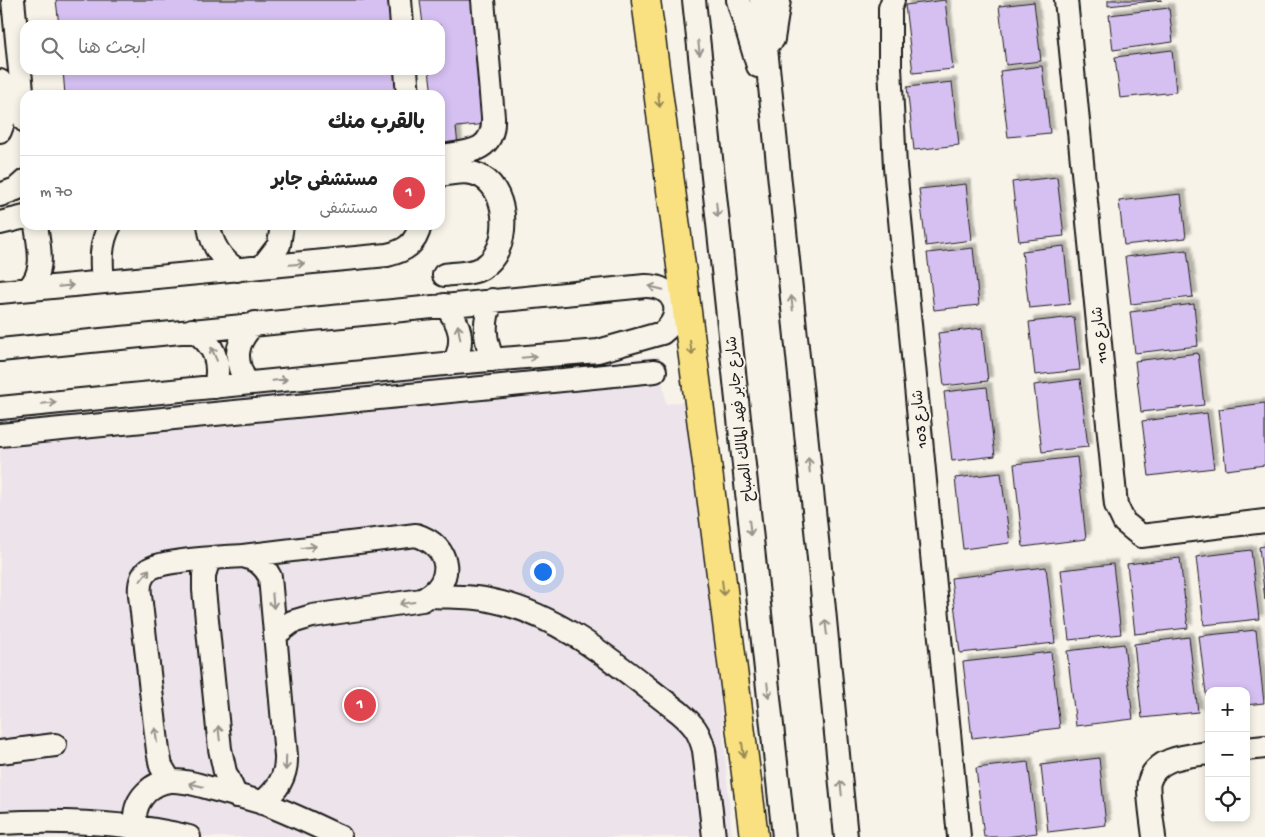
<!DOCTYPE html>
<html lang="ar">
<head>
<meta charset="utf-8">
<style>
  body { margin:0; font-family:"Gochi Hand","Playpen Sans Arabic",sans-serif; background:#f2f2f2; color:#222; direction:rtl }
  .controls { position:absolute; right:15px; bottom:15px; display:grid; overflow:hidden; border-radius:10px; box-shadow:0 2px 8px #0003 }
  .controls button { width:45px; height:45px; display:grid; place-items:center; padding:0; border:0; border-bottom:1px solid #e0e0e0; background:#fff; color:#222; font:25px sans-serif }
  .you { position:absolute; left:542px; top:571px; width:18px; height:18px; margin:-12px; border:4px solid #fff; border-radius:50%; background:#1a73e8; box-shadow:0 0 0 8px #1a73e833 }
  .badge { display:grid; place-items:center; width:32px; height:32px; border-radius:50%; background:#d1495b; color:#fff; font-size:16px; font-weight:700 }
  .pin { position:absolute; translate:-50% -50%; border:2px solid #fff; box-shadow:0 1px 5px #0006 }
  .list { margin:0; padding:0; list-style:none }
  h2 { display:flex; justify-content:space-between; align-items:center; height:65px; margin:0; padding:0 20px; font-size:21px }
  h2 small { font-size:16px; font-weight:400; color:#767676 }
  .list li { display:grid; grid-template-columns:32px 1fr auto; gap:15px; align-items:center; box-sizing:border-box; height:75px; padding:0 20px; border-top:1px solid #e0e0e0 }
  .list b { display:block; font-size:19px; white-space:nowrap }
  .list p { margin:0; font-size:16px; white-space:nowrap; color:#767676 }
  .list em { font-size:16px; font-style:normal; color:#767676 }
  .icon { flex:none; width:28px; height:28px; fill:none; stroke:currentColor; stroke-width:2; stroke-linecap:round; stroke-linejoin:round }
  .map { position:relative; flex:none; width:1265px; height:837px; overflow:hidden; direction:ltr }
  .search { position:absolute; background:#fff; box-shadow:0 2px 8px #0003; left:20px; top:20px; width:425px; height:55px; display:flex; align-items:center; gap:12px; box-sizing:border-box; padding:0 18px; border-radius:15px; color:#767676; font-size:19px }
  .panel { position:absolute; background:#fff; box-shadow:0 2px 8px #0003; left:20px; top:90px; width:425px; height:140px; border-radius:15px; direction:rtl }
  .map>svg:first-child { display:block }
  .built { fill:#ede4eb }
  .building { fill:#d5c0f1; stroke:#1c1c1c; filter:url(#shadow) }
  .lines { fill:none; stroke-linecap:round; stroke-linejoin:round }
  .minor-casing { stroke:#1c1c1c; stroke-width:26 }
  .highway-casing { stroke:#1c1c1c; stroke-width:31 }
  .minor { stroke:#f7f3e8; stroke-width:22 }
  .highway { stroke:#f9e181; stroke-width:28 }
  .oneway { stroke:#94928c }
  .oneway2 { stroke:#968854 }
  .labels { text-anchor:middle; stroke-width:4; stroke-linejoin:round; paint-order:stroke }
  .street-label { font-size:15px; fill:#1c1c1c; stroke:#f7f3e8 }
</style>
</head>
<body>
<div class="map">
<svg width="1265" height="837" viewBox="0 0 1265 837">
  <defs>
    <filter id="shadow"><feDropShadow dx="4.5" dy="-4.5" stdDeviation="1" flood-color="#0004"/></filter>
  </defs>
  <rect width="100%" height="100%" fill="#f7f3e8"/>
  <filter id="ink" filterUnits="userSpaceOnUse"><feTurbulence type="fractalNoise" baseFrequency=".02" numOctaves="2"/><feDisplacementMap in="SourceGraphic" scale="10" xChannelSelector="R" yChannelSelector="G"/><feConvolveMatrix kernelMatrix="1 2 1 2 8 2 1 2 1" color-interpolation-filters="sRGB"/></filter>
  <g filter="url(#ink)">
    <path class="built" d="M659 356 666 404 687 401 710 574 732 837H0V421Z"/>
    <path class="building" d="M56 0H388L391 25H59Z
      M420 0H476L488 124 456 127 458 146 440 149V95H432L429 70H440V25H423Z
      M945 0 953 69 913 73 905 5Z
      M1108 0H1162L1108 6Z
      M1034 2 1041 61 1006 65 999 6Z
      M1169 8 1173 42 1113 50 1109 15Z
      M1172 50 1176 92 1120 98 1115 57Z
      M1042 66 1050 133 1008 137 1000 71Z
      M63 70H395L397 95H65Z
      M952 82 959 145 914 150 907 87Z
      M1057 177 1064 236 1019 241 1012 182Z
      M966 184 972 240 926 246 919 189Z
      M1181 194 1186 238 1124 245 1119 201Z
      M1064 246 1070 304 1029 308 1022 251Z
      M973 248 979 305 934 310 927 253Z
      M1187 250 1193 297 1131 304 1125 257Z
      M1194 304 1198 346 1135 353 1130 312Z
      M1074 317 1080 370 1035 375 1029 322Z
      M982 328 988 381 944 386 938 333Z
      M1198 353 1204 405 1141 412 1135 361Z
      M1080 379 1088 447 1042 452 1034 385Z
      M987 387 995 456 952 461 944 392Z
      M1265 403V465L1226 470 1219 409Z
      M1207 413 1214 468 1149 476 1142 421Z
      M1077 457 1086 539 1023 547 1014 464Z
      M1001 473 1010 543 963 549 955 478Z
      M1265 546V600L1259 547Z
      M1251 550 1259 619 1204 625 1196 557Z
      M1180 558 1188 628 1135 634 1127 564Z
      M1113 564 1121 634 1069 640 1061 570Z
      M1046 567 1055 643 960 653 951 578Z
      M1256 630 1264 703 1246 705V691H1209L1208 710 1199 636Z
      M1189 637 1198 712 1142 718 1134 644Z
      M1124 644 1133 719 1076 726 1067 651Z
      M1051 652 1060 728 972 738 963 662Z
      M1099 758 1106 825 1048 832 1041 765Z
      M1028 762 1037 833 1006 837H984L976 768Z"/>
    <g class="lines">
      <g class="minor-casing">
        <path id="minor" d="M13 0 25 121
          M400 0 402 25
          M694 0 784 837
          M738 0 758 66
          M761 0 820 568 846 837
          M893 0 890 8V67L895 167 959 837
          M1066 0 1116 505 1124 522 1141 536 1265 521
          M773 39 779 0
          M406 70 408 95
          M0 81C7 97 7 115 0 131
          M440 156C467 152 495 153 493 117L483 0
          M440 175C454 173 469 169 482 177 510 193 511 251 482 268 472 274 456 273 444 275
          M0 195 16 189 25 181
          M0 223 25 217
          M209 225C211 244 221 259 237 270
          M262 267 279 245 282 225
          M103 282C101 262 100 243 110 225
          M28 289C46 271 39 248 36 225
          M0 292 387 255C405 251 416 244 420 225
          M492 300C483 321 484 339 493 360
          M444 305C461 323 465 341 454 363
          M192 330C214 343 221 362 215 387
          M0 350 645 286C676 285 686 315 662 333L598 351 454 363 0 408
          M247 383C233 360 235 342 255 323
          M0 435 655 371
          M243 556 416 535C452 546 456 583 422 600L312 616 292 622 276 634
          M209 559 204 575V590L220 749 225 772 236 796
          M432 596C450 597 471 596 489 600 562 614 622 669 679 712 694 725 699 731 704 750L714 837
          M1246 749 1265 747
          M0 752 55 745
          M170 781 161 766 158 751 140 595C139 585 140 577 148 570 160 560 225 557 243 556 256 559 264 565 270 577L286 756C287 777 277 790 262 803
          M0 823C63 820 128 822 189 837
          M138 837C137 831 134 824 135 818 135 799 152 782 171 781 186 780 202 786 216 790 231 794 248 798 263 803 290 813 315 825 340 837
          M1154 837C1153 827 1147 789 1149 782 1156 757 1187 756 1209 753"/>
      </g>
      <g class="highway-casing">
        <path id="highway" d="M646 0 708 471 754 837"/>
      </g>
      <use href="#minor" class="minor"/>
      <use href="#highway" class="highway"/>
    </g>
    <defs><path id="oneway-shaft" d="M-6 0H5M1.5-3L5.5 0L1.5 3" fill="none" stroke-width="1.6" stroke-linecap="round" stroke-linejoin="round" transform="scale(1.25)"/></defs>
    <g class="oneway">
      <use href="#oneway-shaft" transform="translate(699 48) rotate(84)"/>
      <use href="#oneway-shaft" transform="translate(717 210) rotate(84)"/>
      <use href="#oneway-shaft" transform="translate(297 264) rotate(-5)"/>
      <use href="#oneway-shaft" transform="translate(66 286) rotate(-6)"/>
      <use href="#oneway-shaft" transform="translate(656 288) rotate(-167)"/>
      <use href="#oneway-shaft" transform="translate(792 303) rotate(-96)"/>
      <use href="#oneway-shaft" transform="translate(459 332) rotate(-100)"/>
      <use href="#oneway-shaft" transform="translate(214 354) rotate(-113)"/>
      <use href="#oneway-shaft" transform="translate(529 357) rotate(-5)"/>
      <use href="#oneway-shaft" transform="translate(280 380) rotate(-6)"/>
      <use href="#oneway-shaft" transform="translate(49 403) rotate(-6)"/>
      <use href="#oneway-shaft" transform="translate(809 465) rotate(-96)"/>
      <use href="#oneway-shaft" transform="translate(750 528) rotate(84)"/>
      <use href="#oneway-shaft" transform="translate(309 547) rotate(-7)"/>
      <use href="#oneway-shaft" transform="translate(145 575) rotate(-53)"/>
      <use href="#oneway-shaft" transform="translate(273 601) rotate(85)"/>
      <use href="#oneway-shaft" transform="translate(407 603) rotate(172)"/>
      <use href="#oneway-shaft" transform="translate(826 627) rotate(-96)"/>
      <use href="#oneway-shaft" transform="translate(768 690) rotate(84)"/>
      <use href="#oneway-shaft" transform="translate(219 733) rotate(-96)"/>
      <use href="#oneway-shaft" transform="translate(156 735) rotate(-97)"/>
      <use href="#oneway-shaft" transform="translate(286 763) rotate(92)"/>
      <use href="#oneway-shaft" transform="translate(196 785) rotate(-166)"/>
      <use href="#oneway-shaft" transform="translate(841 788) rotate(-96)"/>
    </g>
    <g class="oneway2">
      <use href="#oneway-shaft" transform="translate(659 100) rotate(83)"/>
      <use href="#oneway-shaft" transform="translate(691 348) rotate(82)"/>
      <use href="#oneway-shaft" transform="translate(723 588) rotate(83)"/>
      <use href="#oneway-shaft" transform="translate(743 750) rotate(83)"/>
    </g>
  </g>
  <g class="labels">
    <g class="street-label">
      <text transform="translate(1099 335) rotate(-96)" y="5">شارع 110</text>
      <text transform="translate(739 419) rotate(-96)" y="5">شارع جابر فهد المالك الصباح</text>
      <text transform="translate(919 419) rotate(-95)" y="5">شارع 103</text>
    </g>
  </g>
</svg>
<div class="controls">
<button>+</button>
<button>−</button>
<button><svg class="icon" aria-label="locate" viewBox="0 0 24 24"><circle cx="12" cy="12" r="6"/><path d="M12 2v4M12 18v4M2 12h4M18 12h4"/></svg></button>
</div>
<div class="you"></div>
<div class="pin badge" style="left:360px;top:705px;background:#e0444e">1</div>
<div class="search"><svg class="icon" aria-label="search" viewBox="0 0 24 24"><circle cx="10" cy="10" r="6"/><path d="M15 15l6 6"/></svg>ابحث هنا</div>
<section class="panel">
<h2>بالقرب منك<small></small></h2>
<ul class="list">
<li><span class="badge" style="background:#e0444e">1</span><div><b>مستشفى جابر</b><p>مستشفى</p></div><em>70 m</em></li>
</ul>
</section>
</div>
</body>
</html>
